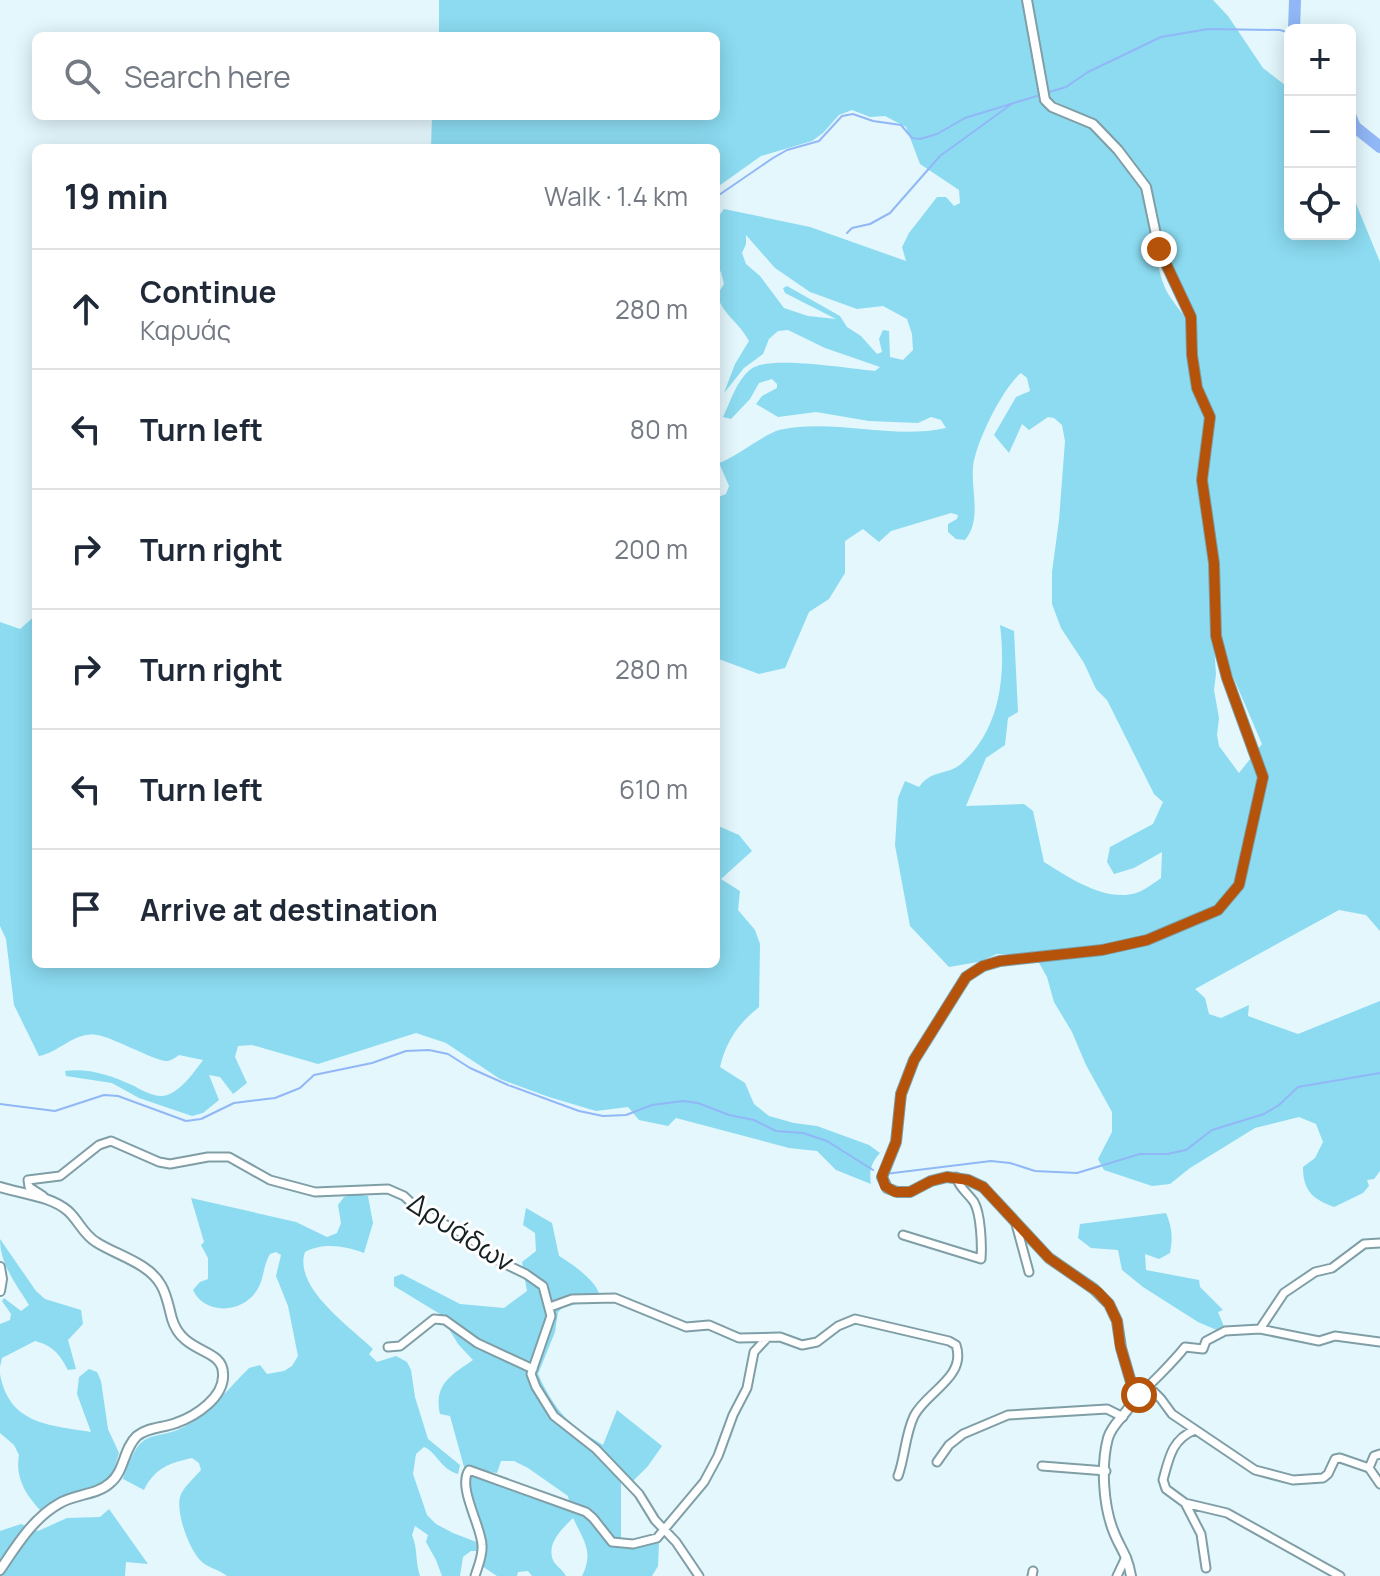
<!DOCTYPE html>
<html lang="en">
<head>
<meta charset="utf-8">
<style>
  body { margin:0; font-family:Manrope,sans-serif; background:#f2f2f3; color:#1f2937 }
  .controls { position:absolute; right:24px; top:24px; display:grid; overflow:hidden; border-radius:12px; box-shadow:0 4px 20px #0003 }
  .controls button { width:72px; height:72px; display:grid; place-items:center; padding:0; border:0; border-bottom:2px solid #e0e1e3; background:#fff; color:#1f2937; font:40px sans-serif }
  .stop { position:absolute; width:24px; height:24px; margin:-18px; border:6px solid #b45309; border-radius:50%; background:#fff }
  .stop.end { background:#b45309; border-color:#fff; box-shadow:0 2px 8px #0008 }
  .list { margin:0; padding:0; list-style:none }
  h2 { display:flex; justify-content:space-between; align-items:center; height:104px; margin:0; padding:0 32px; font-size:34px }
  h2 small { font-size:26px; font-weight:400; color:#747a83 }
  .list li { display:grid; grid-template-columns:52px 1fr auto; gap:24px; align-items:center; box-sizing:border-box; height:120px; padding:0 32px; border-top:2px solid #e0e1e3 }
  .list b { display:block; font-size:30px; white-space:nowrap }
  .list p { margin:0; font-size:26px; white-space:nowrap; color:#747a83 }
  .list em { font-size:26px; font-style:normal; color:#747a83 }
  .icon { flex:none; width:44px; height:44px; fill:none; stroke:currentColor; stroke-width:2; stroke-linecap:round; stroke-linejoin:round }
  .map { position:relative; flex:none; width:1380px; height:1576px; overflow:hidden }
  .search { position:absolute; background:#fff; box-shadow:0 4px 20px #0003; left:32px; top:32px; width:688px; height:88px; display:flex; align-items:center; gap:20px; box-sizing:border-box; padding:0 28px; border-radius:12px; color:#747a83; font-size:30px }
  .panel { position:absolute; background:#fff; box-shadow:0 4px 20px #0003; left:32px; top:144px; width:688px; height:824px; border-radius:12px }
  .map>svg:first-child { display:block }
  .green { fill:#8cdbf1; fill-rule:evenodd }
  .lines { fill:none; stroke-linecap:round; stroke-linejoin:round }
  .stream { stroke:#91b7f7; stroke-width:2 }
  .river { stroke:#91b7f7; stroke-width:12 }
  .minor-casing { stroke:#7f9ea6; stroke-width:11 }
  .tertiary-casing { stroke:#7f9ea6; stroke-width:12 }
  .minor { stroke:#fff; stroke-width:7 }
  .tertiary { stroke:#fff; stroke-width:8 }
  .route { stroke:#b45309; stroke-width:10 }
  .labels { text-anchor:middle; stroke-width:6; stroke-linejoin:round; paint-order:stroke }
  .street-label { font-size:28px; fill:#152124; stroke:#fff }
</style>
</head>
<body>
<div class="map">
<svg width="1380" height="1576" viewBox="0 0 1380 1576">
  <rect width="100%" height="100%" fill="#e3f7fd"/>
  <path class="green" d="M439 0H1213L1228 16 1263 68 1290 89V234H1350V189L1380 262V931L1366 915 1339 910 1195 989 1205 998 1209 1014 1221 1018 1249 1005 1248 1016 1298 1034 1380 1001V1171L1374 1179 1367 1180 1369 1186 1363 1193 1334 1207C1313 1199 1303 1191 1303 1167L1315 1158 1323 1142 1316 1124 1299 1117 1255 1128 1190 1168 1170 1184 1152 1186 1104 1170 1098 1159 1112 1132V1112L1086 1065 1072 1032 1054 1002 1047 977 1034 954H997L978 962 949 967 910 926 895 845 898 798 905 781 919 787C932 769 946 776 961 764 1001 729 1006 674 1000 625L1014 631 1018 712 1008 718 1005 745 986 758 966 806 1024 804 1033 811 1044 862C1070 878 1107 904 1139 892 1146 889 1154 883 1161 878L1162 852 1134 868 1114 874 1107 862 1110 847 1153 824 1163 802 1154 794 1107 700 1096 689 1084 663 1061 628 1052 604V572L1059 520 1065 441 1062 425 1054 418 1048 417 1029 430 1022 424 1009 453 994 435 1016 397 1030 391 1027 378 1021 373C1003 387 975 444 973 467 971 493 982 519 965 540L956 539 948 532V524L957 519 958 515 951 513 891 531 879 542 863 529 845 541V573L829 599 809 612 785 668 759 674 716 658V498L726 494 729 486 719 463C737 456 765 434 779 430 834 418 891 440 946 428L941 420 931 417 918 423 869 421 816 412 778 417 756 404 762 396 777 388V384L772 379 759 383 750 399 731 419 723 417C731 401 736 381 751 369 767 355 851 369 875 371L880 367 825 348 788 330 778 331 769 339 763 354 744 368 724 393 735 364 749 341C739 322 723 315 717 295L724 284 721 272 716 267C716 249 711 223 724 209L810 227 906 261 902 247 909 233 937 197H946L954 206 960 203 959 190 920 164 906 127 885 116 870 117 852 110 839 115 823 133 812 141 761 156 716 188V148H431L432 116H716V36H439ZM1038 93 1094 121 1150 187 1163 249 1195 314 1188 323C1182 311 1171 301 1165 288 1151 255 1157 212 1136 181 1124 161 1106 141 1087 126 1070 114 1048 113 1038 93ZM746 235 775 268 810 292 857 309 883 306 907 319 912 334 913 350 903 360 890 357 889 331 883 330 879 339 882 352 877 354 861 336 847 327 840 316 787 286 783 288 785 293 836 319 808 316 784 308 760 276 746 264 742 253 746 244ZM1213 630 1262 744 1239 773 1219 746 1217 735 1219 718 1214 690 1216 674Z
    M36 615V964H716V825L739 835 752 851 721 879 740 891 738 910 755 930 760 944 759 1007C739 1023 726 1041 720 1067L745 1083 754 1104 769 1116 794 1123 817 1126 869 1145 880 1153C871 1163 869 1171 871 1184L836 1170 817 1151 789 1148 676 1118 668 1126 639 1120 628 1107 596 1111 549 1097 500 1079 446 1043 416 1033 318 1064 252 1045 238 1046 235 1057 247 1083 233 1094 220 1077 209 1075 219 1100 203 1113 192 1116 139 1098 112 1083 66 1076 65 1071C89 1068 109 1075 132 1085 140 1089 151 1096 161 1096 178 1096 194 1072 203 1060L179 1055C176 1057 172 1060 168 1061 158 1063 113 1037 97 1035 75 1031 60 1052 39 1056L14 1005 6 939 0 926V622L20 629Z
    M355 1194 368 1196 373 1223 364 1253C346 1246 323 1242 305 1252 293 1287 349 1326 373 1349L369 1354 377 1362 396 1356 407 1362 411 1370 415 1397 428 1439 460 1465 458 1474C440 1469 437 1452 424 1447L416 1454 413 1474 427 1515 436 1524 453 1533 479 1543 480 1551H471L463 1557 460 1576H442L436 1560 426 1542 428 1535 415 1526 412 1535C418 1549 415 1561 420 1576H227C219 1569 207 1568 200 1560 189 1549 174 1509 181 1494 185 1486 195 1477 201 1470L199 1463 192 1458C169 1463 155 1468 144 1490L123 1479C144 1416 154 1449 195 1420 215 1406 232 1385 249 1368L260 1365 267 1374 284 1371 292 1366 298 1356 288 1306 276 1276 281 1255 276 1252 270 1254C263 1265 264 1280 257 1290 243 1314 204 1315 193 1290L200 1282 208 1279V1258L201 1245 204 1242 191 1198 296 1222 327 1237 337 1233 341 1223 338 1205 344 1197Z
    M526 1208 552 1223 559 1256C571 1263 598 1282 599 1295L591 1301 563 1307 558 1312 555 1332 538 1374C546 1392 559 1415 576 1427 584 1434 594 1439 603 1445L617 1410 662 1446 648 1466 633 1481 621 1478V1546L659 1543 658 1566 652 1576H582C594 1552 584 1541 573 1518 563 1528 546 1543 553 1560 555 1565 563 1570 566 1576H532L528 1571 518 1572 517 1576H497L482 1566C489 1536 468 1506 469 1476L475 1474 570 1505 568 1496 528 1468 514 1461H501L497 1473 464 1467 450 1416 440 1414C433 1384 453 1374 473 1360L458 1344 440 1314 394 1286V1277L402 1274 460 1304 504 1308 527 1291 522 1262 536 1251 535 1233 523 1225Z
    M1166 1213C1172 1227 1173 1238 1170 1253L1159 1259 1145 1254 1146 1270 1199 1280 1200 1287 1223 1310 1218 1312 1225 1329 1219 1331 1198 1322 1143 1287 1122 1270 1118 1250 1091 1248 1078 1238 1080 1224Z
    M0 1239 36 1291 45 1299 81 1310 83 1324 68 1340 76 1369 68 1370C59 1353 53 1346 35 1341L2 1358 0 1367V1324L10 1320 11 1314 2 1301 4 1298 21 1311 29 1305C16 1284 0 1264 0 1239Z
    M89 1369 97 1372 101 1381 108 1429 119 1453 112 1476 105 1484 59 1498 40 1510C25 1494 15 1477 19 1455L14 1445 0 1433V1374C9 1424 48 1425 91 1432L77 1394 79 1377Z
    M109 1509 148 1564 126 1562 125 1576H0V1531L21 1524 38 1531 67 1518 100 1517Z"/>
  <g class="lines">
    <path class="stream" d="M1049 92 1066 87 1088 72 1161 37 1208 29 1280 30 1290 33
      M716 197 773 158 787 150 819 141 842 116 853 114 873 121 901 125 912 138 920 139 937 134 965 118 1037 96
      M847 233 852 228 870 224 890 213 940 156 1013 103
      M0 1104 55 1111 104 1095 118 1096 186 1121 201 1119 234 1103 275 1098 300 1088 314 1075 372 1063 406 1051 429 1050 448 1054 470 1068 508 1085 579 1111 603 1116 626 1115 652 1105 683 1101 698 1103 729 1115 754 1120 776 1131 803 1133 827 1141 873 1170
      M885 1174 991 1161 1010 1163 1035 1171 1077 1173 1140 1154H1167L1186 1150 1212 1130 1264 1114 1279 1105 1298 1087 1380 1073"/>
    <path class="river" d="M1294 30 1295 0
      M1350 115 1355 127 1380 147"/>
    <g class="minor-casing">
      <path id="minor" d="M43 1196 29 1187 28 1180 60 1176 99 1145 111 1141 159 1162 170 1164 208 1157H229L270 1180 315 1192 388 1189 404 1196 420 1211 467 1236 499 1261 526 1274 543 1286 551 1316 531 1374 536 1387 554 1416 596 1449 639 1494 655 1520 676 1542 699 1576
        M1016 1224 1029 1272
        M903 1235 981 1259C982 1246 981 1214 974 1202 967 1192 960 1189 956 1177
        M550 1307 572 1299 615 1298 686 1327 709 1325 739 1338 780 1337 802 1345 817 1342 838 1326 855 1319 949 1341 956 1345C967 1377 926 1392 914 1416 905 1435 905 1457 898 1476
        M1260 1329 1284 1293 1315 1272 1332 1268 1364 1244 1380 1243
        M388 1347 400 1346 434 1319 445 1320 477 1343 533 1369
        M1148 1386 1161 1399 1172 1414 1255 1470 1293 1480 1323 1478 1328 1474 1335 1459 1340 1458 1369 1468
        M1135 1396C1144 1393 1178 1356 1185 1347L1203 1349 1206 1341 1225 1331 1260 1329 1319 1341 1335 1336 1380 1342
        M1195 1430C1172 1439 1169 1458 1163 1480L1166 1489 1185 1503 1227 1513 1340 1576
        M1380 1454 1374 1456 1369 1468 1380 1484
        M937 1462 949 1445 963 1434 1008 1415 1107 1409 1123 1417
        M1042 1466 1106 1471
        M1185 1503 1201 1534 1206 1568
        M475 1576C478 1566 483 1556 482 1545 481 1525 457 1487 469 1470L586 1512 593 1518 612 1542 633 1544 657 1538 704 1482 718 1456 733 1415 747 1388 754 1352 767 1338
        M1032 1576 1033 1571
        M1117 1576 1126 1557"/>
    </g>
    <g class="tertiary-casing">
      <path id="tertiary" d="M1027 0 1045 100 1052 107 1093 124 1118 150 1146 187 1159 249 1191 317 1192 355 1197 388 1210 417 1202 480 1214 563 1216 636 1227 678 1263 777 1239 885 1218 910 1147 940 1102 950 1000 961 983 966 966 977 914 1060 901 1094 896 1142 882 1177 887 1188 897 1192H910L931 1181 947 1177 968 1180 983 1187 1049 1258 1094 1289 1109 1304 1117 1321 1121 1348 1135 1396C1130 1413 1113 1421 1108 1438 1101 1464 1103 1504 1113 1530 1120 1549 1127 1553 1131 1576
        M0 1187C22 1194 51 1196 68 1211 79 1221 83 1234 96 1242 116 1255 149 1263 161 1285 167 1295 169 1308 172 1319 183 1355 222 1347 223 1373 225 1397 196 1416 176 1423 163 1428 148 1427 137 1436 123 1449 125 1471 110 1483 97 1495 75 1494 60 1503 33 1518 17 1545 0 1570
        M0 1267 2 1279 0 1291"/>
    </g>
    <use href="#minor" class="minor"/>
    <use href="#tertiary" class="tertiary"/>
  </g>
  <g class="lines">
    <path class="route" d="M1139 1395 1135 1396 1120 1345 1117 1321 1109 1304 1098 1292 1049 1258 983 1187 968 1180 947 1177 931 1181 910 1192H895L885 1186 882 1176 896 1142 901 1094 914 1060 966 977 983 966 1000 961 1102 950 1147 940 1218 910 1239 885 1263 777 1227 678 1216 636 1214 563 1202 480 1210 417 1197 388 1192 355 1191 317 1159 249"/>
  </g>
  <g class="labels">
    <g class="street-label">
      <text transform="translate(461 1232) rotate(33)" y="10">Δρυάδων</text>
    </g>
  </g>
</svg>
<div class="controls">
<button>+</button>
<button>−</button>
<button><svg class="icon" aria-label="locate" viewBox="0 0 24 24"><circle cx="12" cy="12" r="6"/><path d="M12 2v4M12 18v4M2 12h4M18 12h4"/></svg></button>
</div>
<div class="stop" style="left:1139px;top:1395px"></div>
<div class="stop end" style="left:1159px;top:249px"></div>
<div class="search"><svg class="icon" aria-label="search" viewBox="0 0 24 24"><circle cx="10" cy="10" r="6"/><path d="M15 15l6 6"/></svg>Search here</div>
<section class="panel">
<h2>19 min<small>Walk · 1.4 km</small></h2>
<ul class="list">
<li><svg class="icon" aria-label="ahead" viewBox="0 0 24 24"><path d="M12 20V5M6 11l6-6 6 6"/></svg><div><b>Continue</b><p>Καρυάς</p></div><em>280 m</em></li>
<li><svg class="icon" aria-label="left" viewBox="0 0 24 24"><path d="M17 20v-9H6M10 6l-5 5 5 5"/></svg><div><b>Turn left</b></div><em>80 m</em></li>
<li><svg class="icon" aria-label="right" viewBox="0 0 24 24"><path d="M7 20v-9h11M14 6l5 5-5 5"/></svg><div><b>Turn right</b></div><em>200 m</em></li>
<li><svg class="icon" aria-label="right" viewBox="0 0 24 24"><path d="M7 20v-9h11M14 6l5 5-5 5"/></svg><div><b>Turn right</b></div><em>280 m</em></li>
<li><svg class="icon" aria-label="left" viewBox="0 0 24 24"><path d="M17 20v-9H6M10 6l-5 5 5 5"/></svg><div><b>Turn left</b></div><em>610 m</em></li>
<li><svg class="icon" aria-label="arrive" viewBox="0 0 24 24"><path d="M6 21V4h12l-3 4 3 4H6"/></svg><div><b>Arrive at destination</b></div></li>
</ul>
</section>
</div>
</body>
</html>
